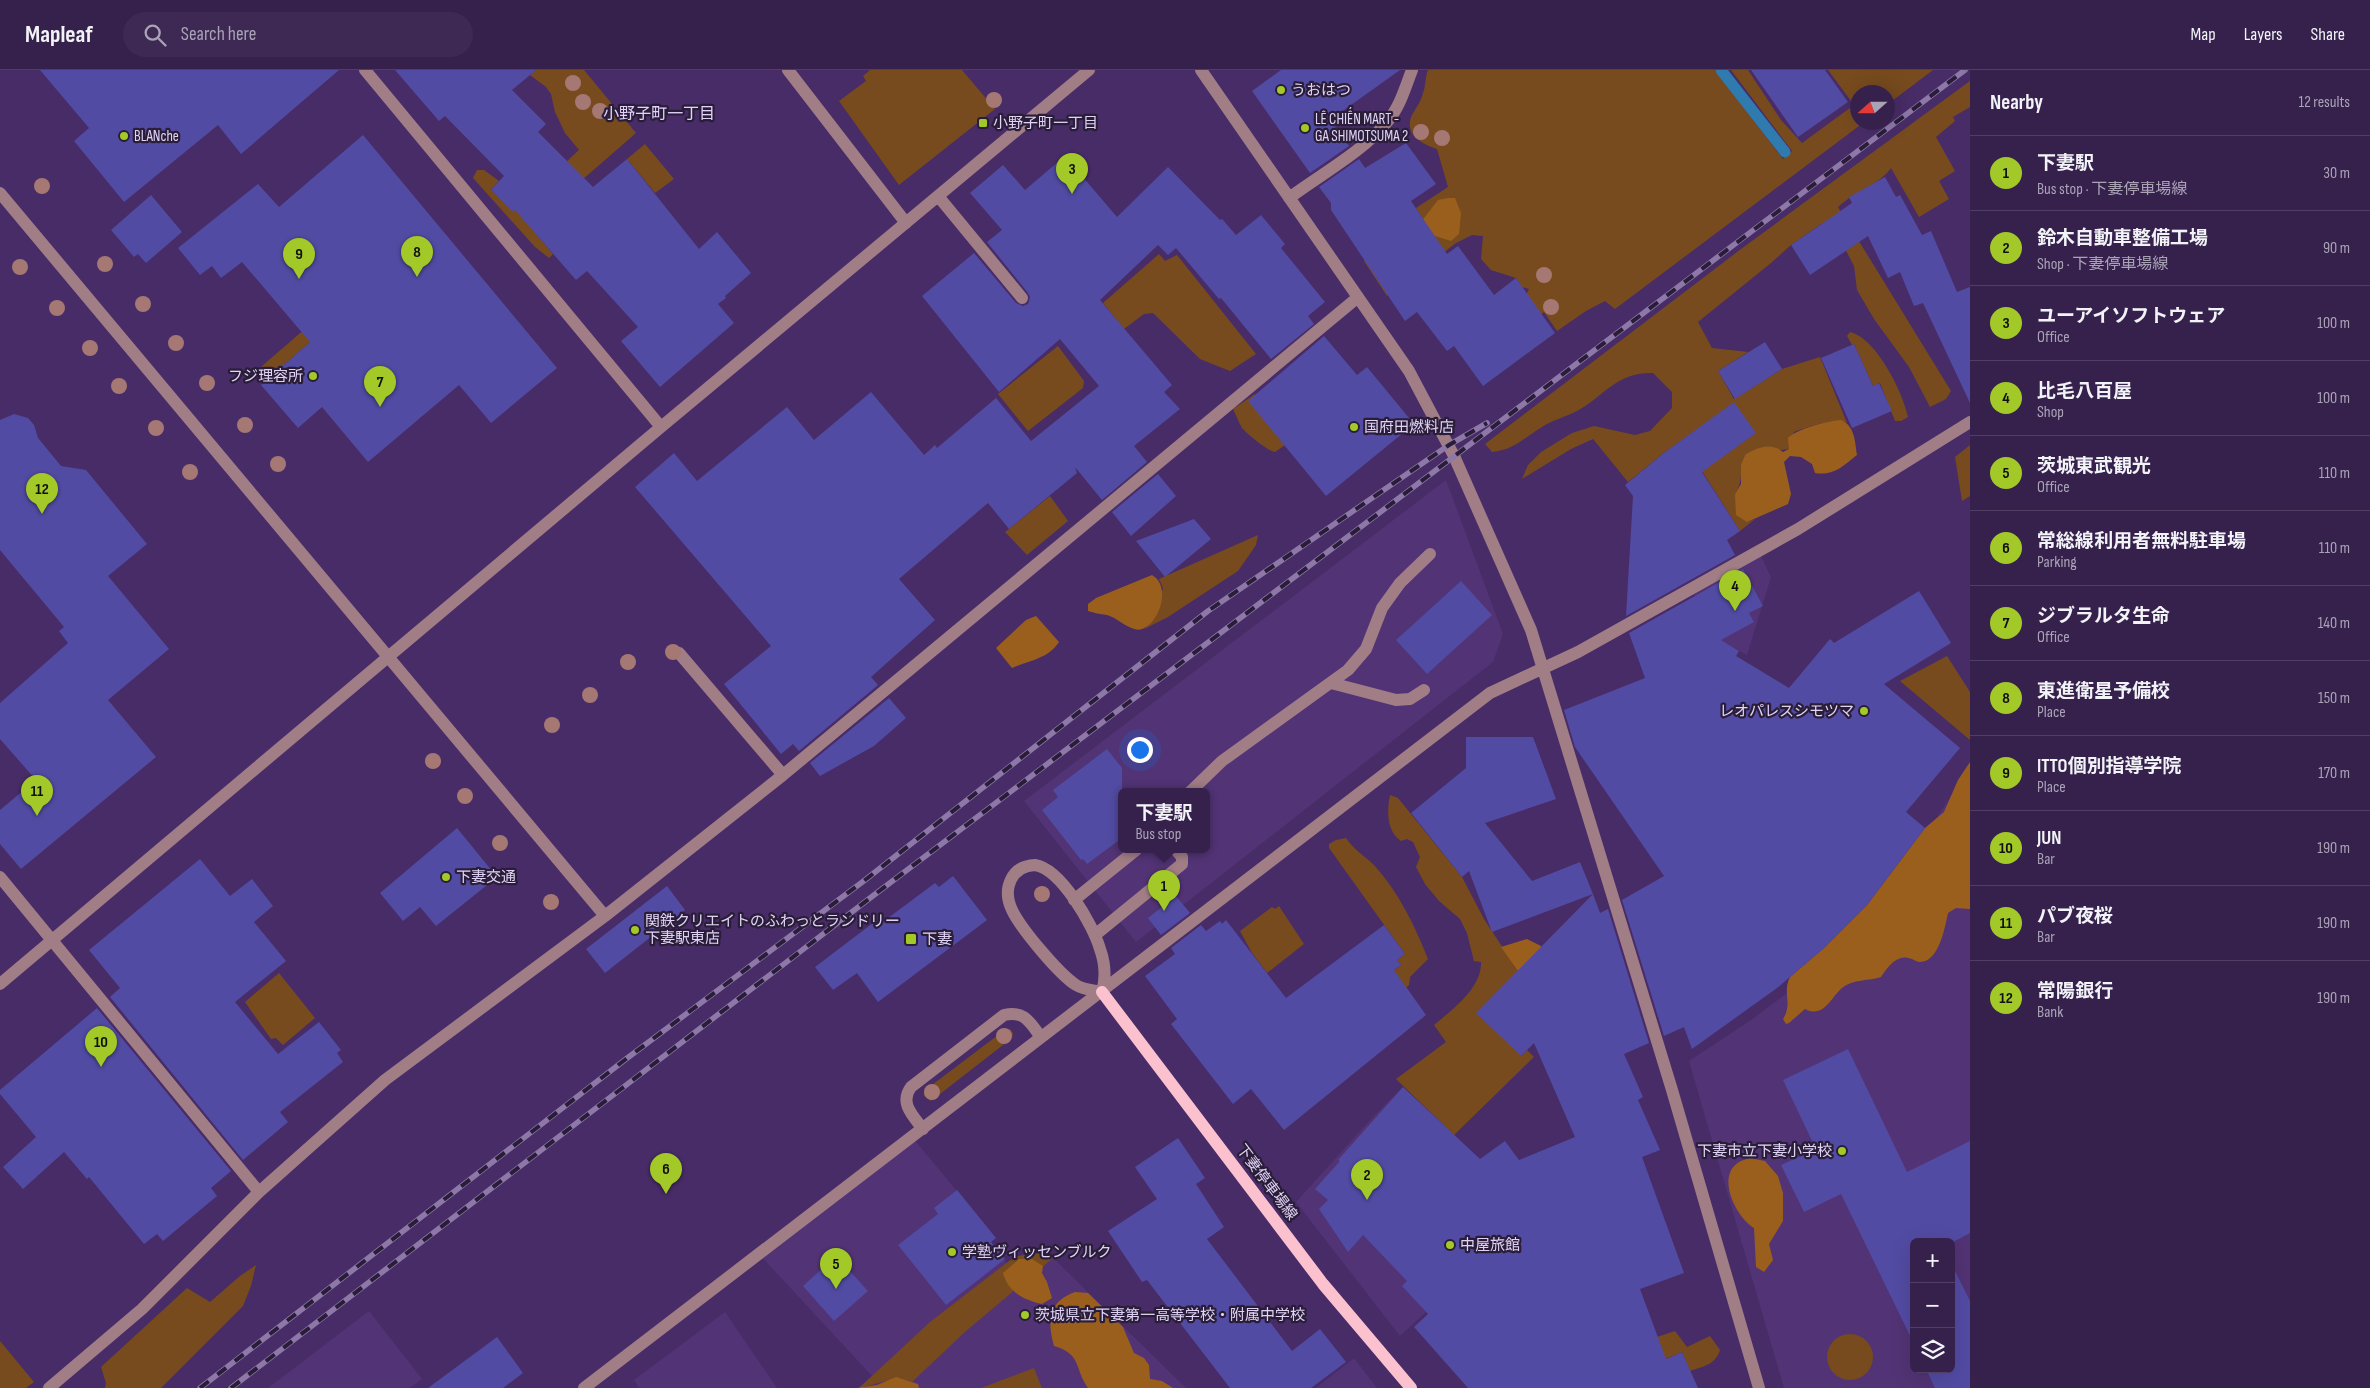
<!DOCTYPE html>
<html lang="en">
<head>
<meta charset="utf-8">
<style>
  body { margin:0; font-family:"Sofia Sans Condensed","Noto Sans JP",sans-serif; background:#3d2954; color:#f1f3f6 }
  .controls { position:absolute; right:15px; bottom:15px; display:grid; overflow:hidden; border-radius:8px; box-shadow:0 5px 20px #0002 }
  .controls button { width:45px; height:45px; display:grid; place-items:center; padding:0; border:0; border-bottom:1px solid #503e65; background:#36214d; color:#f1f3f6; font:25px sans-serif }
  .compass { position:absolute; left:1850px; top:15px; width:45px; height:45px; border-radius:50%; background:#36214d; box-shadow:0 5px 20px #0002; rotate:249deg }
  .you { position:absolute; left:1139px; top:679px; width:18px; height:18px; margin:-12px; border:4px solid #fff; border-radius:50%; background:#1a73e8; box-shadow:0 0 0 8px #1a73e833 }
  .badge { display:grid; place-items:center; width:32px; height:32px; border-radius:50%; background:#a2c928; color:#111; font-size:16px; font-weight:700 }
  .pin { position:absolute; translate:-50% -41px; filter:drop-shadow(0 1px 2px #0008) }
  .pin::after { content:''; position:absolute; top:26px; width:18px; height:15px; background:inherit; clip-path:polygon(0 0,100% 0,50% 100%) }
  .popup { position:absolute; left:1118px; top:718px; width:92px; height:65px; box-sizing:border-box; display:grid; place-content:center; border-radius:8px; background:#36214d; filter:drop-shadow(0 1px 4px #0005); font-size:16px; white-space:nowrap; color:#aaa3b6 }
  .popup b { font-size:19px; color:#f1f3f6 }
  .popup::after { content:''; position:absolute; left:50%; top:100%; margin-left:-10px; border:10px solid transparent; border-top-color:#36214d }
  .list { margin:0; padding:0; list-style:none }
  h2 { display:flex; justify-content:space-between; align-items:center; height:65px; margin:0; padding:0 20px; font-size:21px }
  h2 small { font-size:16px; font-weight:400; color:#aaa3b6 }
  .list li { display:grid; grid-template-columns:32px 1fr auto; gap:15px; align-items:center; box-sizing:border-box; height:75px; padding:0 20px; border-top:1px solid #503e65 }
  .list b { display:block; font-size:19px; white-space:nowrap }
  .list p { margin:0; font-size:16px; white-space:nowrap; color:#aaa3b6 }
  .list em { font-size:16px; font-style:normal; color:#aaa3b6 }
  .icon { flex:none; width:28px; height:28px; fill:none; stroke:currentColor; stroke-width:2; stroke-linecap:round; stroke-linejoin:round }
  .map { position:relative; flex:none; width:1970px; height:1318px; overflow:hidden }
  header { display:flex; align-items:center; gap:30px; box-sizing:border-box; height:70px; padding:0 25px; background:#36214d; border-bottom:1px solid #503e65 }
  header strong { font-size:24px }
  nav { display:flex; gap:28px; margin-inline-start:auto; font-size:18px }
  .search { width:350px; height:45px; background:#3d2954; display:flex; align-items:center; gap:12px; box-sizing:border-box; padding:0 18px; border-radius:28px; color:#aaa3b6; font-size:19px }
  main { display:flex }
  aside { flex:1; background:#36214d }
  .map>svg:first-child { display:block }
  .built { fill:#523375; fill-rule:evenodd }
  .green { fill:#774b1e }
  .forest { fill:#9b5f1d }
  .lines { fill:none; stroke-linecap:round; stroke-linejoin:round }
  .stream { stroke:#2f7aae; stroke-width:11 }
  .building { fill:#524ba3 }
  .minor { stroke:#a17d86; stroke-width:12 }
  .major { stroke:#fcc1cf; stroke-width:12 }
  .rail-casing { stroke:#8d78a8; stroke-width:5.5 }
  .rail { stroke:#291d38; stroke-width:4; stroke-dasharray:11; stroke-linecap:butt }
  .tree { fill:#a67874 }
  .poi-dot { fill:#a2c928; stroke:#291d38; stroke-width:2 }
  .labels { text-anchor:middle; stroke-width:4.5; stroke-linejoin:round; paint-order:stroke }
  .poi-label { font-size:15px; fill:#e0d3f6; stroke:#291d38; text-anchor:start }
  .street-label { font-size:15px; fill:#e0d3f6; stroke:#291d38 }
  .neighbourhood-label { font-size:16px; fill:#e2d1fc; stroke:#291d38 }
</style>
</head>
<body>
<header>
<strong>Mapleaf</strong>
<div class="search"><svg class="icon" aria-label="search" viewBox="0 0 24 24"><circle cx="10" cy="10" r="6"/><path d="M15 15l6 6"/></svg>Search here</div>
<nav><a>Map</a><a>Layers</a><a>Share</a></nav>
</header>
<main>
<div class="map">
<svg width="1970" height="1318" viewBox="0 0 1970 1318">
  <rect width="100%" height="100%" fill="#482c67"/>
  <path class="built" d="M1446 410 1503 564 1493 592 1136 872 1024 731ZM1122 722H1206V780H1122Z
    M1758 480 1771 507 1747 585 1720 570 1691 519Z
    M1970 698V1318H1784L1689 991 1751 950 1850 876ZM1914 1172H1951V1299H1914Z
    M1403 1017 1461 1071 1505 1170 1400 1266 1296 1132 1373 1047Z
    M912 1067 996 1168 991 1172 1007 1193 1018 1186 1046 1181 1186 1318H858L872 1306 759 1184Z
    M369 1241 422 1309 410 1318H268Z
    M725 1242 777 1318H639L634 1310Z
    M1354 1288 1377 1318H1316Z"/>
  <path class="green" d="M536 0H584L636 63 574 117 533 160 553 184 549 188 535 177 473 108 477 100H484L499 111 491 120 513 141 579 80 565 63 555 42 551 24 546 17 530 5Z
    M870 0H962L995 39 899 115 839 31 866 11 863 6Z
    M1428 0H1715L1783 89 1792 81 1731 0H1748L1781 50 1802 73 1854 35 1828 0H1933L1888 34V22H1858V52L1863 53 1615 239 1605 231 1586 241 1557 261 1544 242 1536 248 1520 226 1527 223 1529 219 1522 217 1516 208 1491 200 1481 189 1483 166 1472 165 1456 173 1387 226 1364 191 1403 163 1425 152 1416 138 1448 117 1437 79C1423 74 1405 66 1411 47 1415 39 1421 32 1423 23 1426 15 1425 7 1428 0Z
    M1970 11V37L1953 47 1955 51 1936 67 1955 101 1939 111 1949 129 1919 147 1891 98C1878 116 1854 122 1838 137L1951 321 1946 329 1930 337 1909 297 1874 249 1857 220 1854 196 1842 173 1829 154H1821L1791 175 1771 193 1698 252 1712 278 1748 282 1718 301 1734 329 1782 299 1820 287 1847 353C1835 347 1807 357 1794 362L1789 379 1745 385C1739 401 1744 410 1735 424L1747 452 1755 449 1740 461 1700 398 1734 333 1665 382 1628 412 1593 369 1571 379 1522 409 1528 395 1541 382 1572 363 1594 356 1635 365 1650 361 1672 338V322L1653 303C1616 302 1606 325 1577 341 1566 347 1552 350 1542 357 1524 368 1514 380 1492 382L1485 374 1741 179Z
    M645 74 674 109 655 123 627 89Z
    M1159 184 1165 191 1177 185 1256 284 1230 301 1200 289 1153 243 1144 244 1124 259 1103 233Z
    M333 252 270 307 262 296 306 258Z
    M1850 262C1876 268 1903 322 1908 347L1901 351H1895L1880 313 1873 316 1854 274 1852 275 1847 266Z
    M1058 276 1084 311 1083 318 1028 361 998 324Z
    M1255 324 1282 357 1295 368 1275 382C1268 381 1247 364 1242 358 1239 353 1236 345 1233 339Z
    M1970 375V426L1962 431 1955 387Z
    M1050 426 1068 451 1027 485 1005 462Z
    M1258 465 1256 475 1238 501 1168 547 1144 559 1153 550 1163 518 1159 509Z
    M1947 586 1970 622V670L1900 611Z
    M1390 725 1398 728 1462 807 1484 849 1518 901 1521 986 1527 980 1534 987 1454 1065 1396 1009 1446 972 1434 955C1452 940 1482 918 1481 892L1474 891 1467 863 1460 849 1439 831 1425 814 1416 797 1420 787 1413 772 1407 769 1401 771C1386 761 1387 740 1390 725Z
    M1346 768C1354 780 1365 786 1374 795 1398 821 1415 856 1428 889L1410 907 1409 915 1404 920 1356 929 1401 895 1397 890 1405 884 1329 778V774L1336 770Z
    M1279 836 1304 874 1267 903 1252 883 1240 861 1272 837 1275 839Z
    M279 903 315 948 283 975 276 968 271 969 245 932Z
    M1006 959H1010L1013 963 1012 968 931 1031 924 1026V1021Z
    M1046 1181 1053 1188 966 1261 912 1312C895 1304 877 1315 859 1318L930 1252 1009 1191 1018 1186Z
    M256 1195 251 1216 243 1236 161 1318H105L106 1313 101 1297 187 1218 210 1232 240 1206Z
    M1675 1261 1687 1277 1710 1266 1720 1280C1715 1295 1704 1296 1690 1301L1682 1282 1663 1290 1654 1268Z
    M1827 1287a23 23 0 1 1 46 0a23 23 0 1 1-46 0Z
    M0 1271 34 1312 26 1318H0Z
    M1034 1298 1042 1318H981Z"/>
  <path class="forest" d="M1448 128H1455L1461 143 1459 164 1451 171 1432 165 1421 152 1438 130Z
    M1841 350C1855 356 1855 372 1857 385 1843 396 1834 406 1815 403L1812 394 1801 387 1790 386 1784 392 1791 424 1788 434 1747 452 1736 445 1735 424 1741 414V395L1745 385C1757 377 1771 372 1783 382L1789 379 1788 368C1797 359 1827 351 1841 350Z
    M1152 505C1172 516 1159 554 1142 559 1131 563 1117 547 1107 545 1100 544 1094 543 1088 541V534L1096 528Z
    M1036 546 1059 572C1048 589 1030 590 1012 598L996 578 1026 550Z
    M1970 692V839L1956 838 1948 843C1945 857 1939 892 1920 892 1916 892 1912 888 1908 888 1896 885 1887 898 1881 907 1869 911 1853 909 1842 918 1831 927 1824 949 1805 939L1789 953 1786 954 1783 949C1793 934 1782 922 1790 907L1824 878 1867 835 1925 758 1944 742 1958 710Z
    M1527 869 1541 876 1555 912 1518 901 1501 877Z
    M1750 1088 1765 1091 1778 1106 1783 1123V1151L1769 1174 1773 1190 1764 1202 1756 1197 1754 1158C1737 1148 1715 1107 1739 1092 1742 1090 1747 1089 1750 1088Z
    M1019 1189H1032L1043 1196 1042 1203 1047 1212 1052 1228 1042 1234C1024 1230 1008 1222 1003 1203Z
    M1075 1222 1088 1223 1123 1257 1134 1283 1144 1288 1149 1295 1150 1309 1162 1311 1173 1318H1088C1074 1298 1082 1284 1054 1276 1047 1250 1048 1232 1075 1222Z
    M896 1307 918 1314 919 1318H857L877 1315Z"/>
  <g class="lines">
    <path class="stream" d="M1721 0 1785 82"/>
  </g>
  <path class="building" d="M40 0H339L241 84 218 55 124 132 74 71 89 58Z
    M395 0H536L512 20 546 54 538 62 593 117 627 89 699 179 717 162 751 203 725 226 726 228 718 234 734 253 660 317 621 271 638 257 587 201 576 210 515 140 513 142 491 120 504 106 445 46 439 51Z
    M1281 0H1400L1330 50 1349 76 1310 103 1252 21Z
    M1751 0H1825L1848 32 1798 67Z
    M363 65 557 298 491 353 459 315 368 392 322 337 298 358 261 315 310 272 242 192 221 208 212 196 200 205 178 178 258 114 279 137Z
    M1406 73 1436 114 1411 131 1447 184 1458 176 1494 225 1516 208 1555 263 1483 316 1454 276 1447 281 1417 242 1405 251 1331 140V133L1319 117 1359 89 1365 98Z
    M1065 86 1117 147 1168 97 1220 150 1222 149 1236 165 1261 145 1285 174 1281 178 1325 232 1308 246 1314 254 1271 289 1221 228 1219 229 1176 178 1168 185 1158 175 1100 230 1172 315 1164 322 1180 339 1134 376 1147 392 1102 430 1075 397 1077 403 1009 459 988 433 899 509 935 550 871 607 878 615 799 681 793 674 781 684 724 614 771 576 635 417 674 383 697 411 787 337 814 370 871 322 924 385 935 375 937 378 996 328 1031 371 1099 316 1060 269 999 322 922 226 974 183 1016 233 1023 236 1028 234 1030 227 1028 223 987 172 1002 160 970 123 1003 95 1025 120Z
    M1885 107 1896 127 1900 125 1922 165 1931 161 1957 222 1970 217V333L1923 233 1914 236 1900 202 1888 208 1868 166 1810 205 1791 175 1852 133 1849 127Z
    M151 125 182 162 146 193 138 184 134 187 111 160Z
    M1324 266 1357 305 1367 297 1414 354 1326 426 1248 331Z
    M1765 272 1782 299 1735 329 1718 301Z
    M1854 274 1873 316 1879 313 1892 341 1852 358 1821 288Z
    M1734 332 1756 363 1702 402 1740 461 1727 470 1735 485 1626 546 1633 426 1625 415 1665 382Z
    M14 344 28 348 34 355 38 368 61 396 86 400 147 474 108 506 169 579 108 630 156 687 21 799 0 774V740L36 710 0 669V633L68 573 59 561 64 557 0 480V350Z
    M1158 404 1176 426 1131 466 1112 442Z
    M1194 449 1211 469 1165 507 1136 471Z
    M1743 499 1763 536 1749 543 1754 552 1721 570 1739 581 1736 586 1789 618 1830 569 1834 573 1919 521 1951 573 1884 614 1960 678 1906 742 1925 758 1867 835 1824 878 1777 918 1692 979 1684 957 1664 966 1622 830 1664 806 1575 677 1564 640 1645 608 1629 563Z
    M1461 511 1492 545 1427 604 1396 570Z
    M889 628 906 648 874 676 820 706 810 693Z
    M1466 667H1533L1556 729 1485 753 1532 811 1580 792 1593 824 1492 862 1469 801 1462 807 1411 743 1466 698Z
    M1107 679 1122 698V768L1087 794 1083 789 1081 790 1042 740 1058 727 1053 720Z
    M457 758 497 807 436 856 420 837 403 851 380 823Z
    M200 789 230 826 252 809 273 836 254 852 286 891 235 932 278 984 319 952 341 980 337 983 343 992 280 1042 288 1052 243 1090 110 927 120 918 89 880Z
    M953 806 987 850 878 932 857 903 833 920 815 897 873 853 876 857 935 813 939 817Z
    M667 816 685 840 605 903 586 879Z
    M1593 824 1600 843 1608 839 1649 973 1624 984 1643 1027 1638 1030 1660 1080 1642 1087 1684 1203 1640 1219 1666 1289 1682 1282 1698 1318H1468L1414 1257 1428 1244 1402 1216 1407 1211 1363 1165 1348 1182 1319 1139 1328 1130 1315 1119 1340 1091 1338 1090 1403 1017 1480 1089 1505 1071 1519 1090 1575 1067 1534 973 1521 986 1476 943Z
    M1176 826 1190 843 1161 865 1148 848Z
    M1226 850 1286 928 1384 855 1405 884 1397 890 1401 895 1394 900 1426 945 1284 1060 1251 1019 1233 1034 1171 954 1177 949 1145 906 1175 884 1171 878 1201 855 1206 861 1220 851 1222 854Z
    M97 938 231 1101 211 1118 217 1126 163 1171 157 1164 144 1174 89 1107 87 1109 64 1082 23 1119 3 1097 36 1067 0 1024V1020Z
    M1848 979 1907 1102 1970 1071V1163L1953 1172H1914V1274L1841 1124 1804 1142 1781 1095 1816 1079 1783 1010Z
    M1178 1068 1205 1108 1196 1114 1224 1157 1207 1169 1292 1281 1320 1259 1346 1292 1311 1318H1230L1147 1210 1142 1212 1108 1161 1157 1129 1135 1097Z
    M957 1120 996 1168 991 1172 1005 1189 946 1235 898 1175 938 1144 934 1138Z
    M836 1186 868 1221 834 1251 803 1216Z
    M1951 1193 1970 1231V1318H1935L1926 1299H1951Z
    M497 1267 523 1303 503 1318H428Z"/>
  <g class="lines">
    <path class="minor" d="M365 0 661 357
      M788 0 906 153
      M1201 0 1409 301 1454 386 1531 560 1672 1020 1759 1318
      M0 123 605 846 783 705 1357 228
      M938 126 1022 228
      M1289 128C1317 107 1366 79 1387 52 1400 37 1405 18 1412 0
      M679 583 783 705
      M1331 613 1396 630 1410 629 1424 620
      M1190 722 1222 691 1348 600 1366 579 1382 538 1400 513 1430 484
      M1035 795C1061 799 1093 855 1100 879 1105 893 1106 908 1102 922 1093 920 1084 920 1076 915 1059 904 1021 859 1012 840 1002 819 1011 796 1035 795Z
      M0 807 259 1122
      M1074 830 1136 780
      M1095 865 1182 794V787L1176 780
      M0 914 661 357 1089 0
      M923 1059C913 1046 899 1033 911 1017L1004 945C1025 940 1030 953 1041 967
      M49 1318 142 1239 259 1122 385 1010 605 846
      M584 1318 1490 623 1578 582 1798 459 1970 352"/>
    <path class="major" d="M1102 922 1323 1214 1411 1318"/>
    <g class="rail-casing">
      <path id="rail" d="M200 1318 626 989 865 810 1208 541 1449 375 1487 353
        M231 1318 874 825 1965 0"/>
    </g>
    <use href="#rail" class="rail"/>
  </g>
  <g class="tree">
    <circle cx="573" cy="13" r="8"/>
    <circle cx="994" cy="30" r="8"/>
    <circle cx="583" cy="32" r="8"/>
    <circle cx="600" cy="41" r="8"/>
    <circle cx="1421" cy="62" r="8"/>
    <circle cx="1442" cy="68" r="8"/>
    <circle cx="42" cy="116" r="8"/>
    <circle cx="105" cy="194" r="8"/>
    <circle cx="20" cy="197" r="8"/>
    <circle cx="1544" cy="205" r="8"/>
    <circle cx="143" cy="234" r="8"/>
    <circle cx="1551" cy="237" r="8"/>
    <circle cx="57" cy="238" r="8"/>
    <circle cx="176" cy="273" r="8"/>
    <circle cx="90" cy="278" r="8"/>
    <circle cx="207" cy="313" r="8"/>
    <circle cx="119" cy="316" r="8"/>
    <circle cx="245" cy="355" r="8"/>
    <circle cx="156" cy="358" r="8"/>
    <circle cx="278" cy="394" r="8"/>
    <circle cx="190" cy="402" r="8"/>
    <circle cx="673" cy="582" r="8"/>
    <circle cx="628" cy="592" r="8"/>
    <circle cx="590" cy="625" r="8"/>
    <circle cx="552" cy="655" r="8"/>
    <circle cx="433" cy="691" r="8"/>
    <circle cx="465" cy="726" r="8"/>
    <circle cx="500" cy="773" r="8"/>
    <circle cx="1042" cy="824" r="8"/>
    <circle cx="551" cy="832" r="8"/>
    <circle cx="1004" cy="966" r="8"/>
    <circle cx="932" cy="1022" r="8"/>
  </g>
  <g class="poi-dot">
    <circle cx="1281" cy="20" r="5"/>
    <rect x="978" y="48" width="10" height="10" rx="2.5"/>
    <circle cx="1305" cy="58" r="5"/>
    <circle cx="124" cy="66" r="5"/>
    <circle cx="313" cy="306" r="5"/>
    <circle cx="1354" cy="357" r="5"/>
    <circle cx="1864" cy="641" r="5"/>
    <circle cx="446" cy="807" r="5"/>
    <circle cx="635" cy="860" r="5"/>
    <rect x="905" y="863" width="12" height="12" rx="2.5"/>
    <circle cx="1842" cy="1081" r="5"/>
    <circle cx="1450" cy="1175" r="5"/>
    <circle cx="952" cy="1182" r="5"/>
    <circle cx="1025" cy="1245" r="5"/>
  </g>
  <g class="labels">
    <g class="poi-label">
      <text x="1291" y="25">うおはつ</text>
      <text x="1315" y="54">LÊ CHIẾN MART -<tspan x="1315" dy="17">GA SHIMOTSUMA 2</tspan></text>
      <text x="993" y="58">小野子町一丁目</text>
      <text x="134" y="71">BLANche</text>
      <text x="303" y="311" text-anchor="end">フジ理容所</text>
      <text x="1364" y="362">国府田燃料店</text>
      <text x="1854" y="646" text-anchor="end">レオパレスシモツマ</text>
      <text x="456" y="812">下妻交通</text>
      <text x="645" y="856">関鉄クリエイトのふわっとランドリー<tspan x="645" dy="17">下妻駅東店</tspan></text>
      <text x="922" y="874">下妻</text>
      <text x="1832" y="1086" text-anchor="end">下妻市立下妻小学校</text>
      <text x="1460" y="1180">中屋旅館</text>
      <text x="962" y="1187">学塾ヴィッセンブルク</text>
      <text x="1035" y="1250">茨城県立下妻第一高等学校・附属中学校</text>
    </g>
    <g class="street-label">
      <text transform="translate(1267 1112) rotate(53)" y="5">下妻停車場線</text>
    </g>
    <g class="neighbourhood-label">
      <text x="659" y="49">小野子町一丁目</text>
    </g>
  </g>
</svg>
<div class="controls">
<button>+</button>
<button>−</button>
<button><svg class="icon" aria-label="layers" viewBox="0 0 24 24"><path d="M12 4l9 5-9 5-9-5zM3 14l9 5 9-5"/></svg></button>
</div>
<svg class="compass" viewBox="-18 -18 36 36"><path d="M0-13l5 13h-10z" fill="#e53935"/><path d="M0 13l5-13h-10z" fill="#aaa3b6"/></svg>
<div class="you"></div>
<div class="pin badge" style="left:1164px;top:841px">1</div>
<div class="popup"><b>下妻駅</b>Bus stop</div>
<div class="pin badge" style="left:1367px;top:1130px">2</div>
<div class="pin badge" style="left:1072px;top:124px">3</div>
<div class="pin badge" style="left:1735px;top:541px">4</div>
<div class="pin badge" style="left:836px;top:1219px">5</div>
<div class="pin badge" style="left:666px;top:1124px">6</div>
<div class="pin badge" style="left:380px;top:337px">7</div>
<div class="pin badge" style="left:417px;top:207px">8</div>
<div class="pin badge" style="left:299px;top:209px">9</div>
<div class="pin badge" style="left:101px;top:997px">10</div>
<div class="pin badge" style="left:37px;top:746px">11</div>
<div class="pin badge" style="left:42px;top:444px">12</div>
</div>
<aside>
<h2>Nearby<small>12 results</small></h2>
<ul class="list">
<li><span class="badge">1</span><div><b>下妻駅</b><p>Bus stop · 下妻停車場線</p></div><em>30 m</em></li>
<li><span class="badge">2</span><div><b>鈴木自動車整備工場</b><p>Shop · 下妻停車場線</p></div><em>90 m</em></li>
<li><span class="badge">3</span><div><b>ユーアイソフトウェア</b><p>Office</p></div><em>100 m</em></li>
<li><span class="badge">4</span><div><b>比毛八百屋</b><p>Shop</p></div><em>100 m</em></li>
<li><span class="badge">5</span><div><b>茨城東武観光</b><p>Office</p></div><em>110 m</em></li>
<li><span class="badge">6</span><div><b>常総線利用者無料駐車場</b><p>Parking</p></div><em>110 m</em></li>
<li><span class="badge">7</span><div><b>ジブラルタ生命</b><p>Office</p></div><em>140 m</em></li>
<li><span class="badge">8</span><div><b>東進衛星予備校</b><p>Place</p></div><em>150 m</em></li>
<li><span class="badge">9</span><div><b>ITTO個別指導学院</b><p>Place</p></div><em>170 m</em></li>
<li><span class="badge">10</span><div><b>JUN</b><p>Bar</p></div><em>190 m</em></li>
<li><span class="badge">11</span><div><b>パブ夜桜</b><p>Bar</p></div><em>190 m</em></li>
<li><span class="badge">12</span><div><b>常陽銀行</b><p>Bank</p></div><em>190 m</em></li>
</ul>
</aside>
</main>
</body>
</html>
